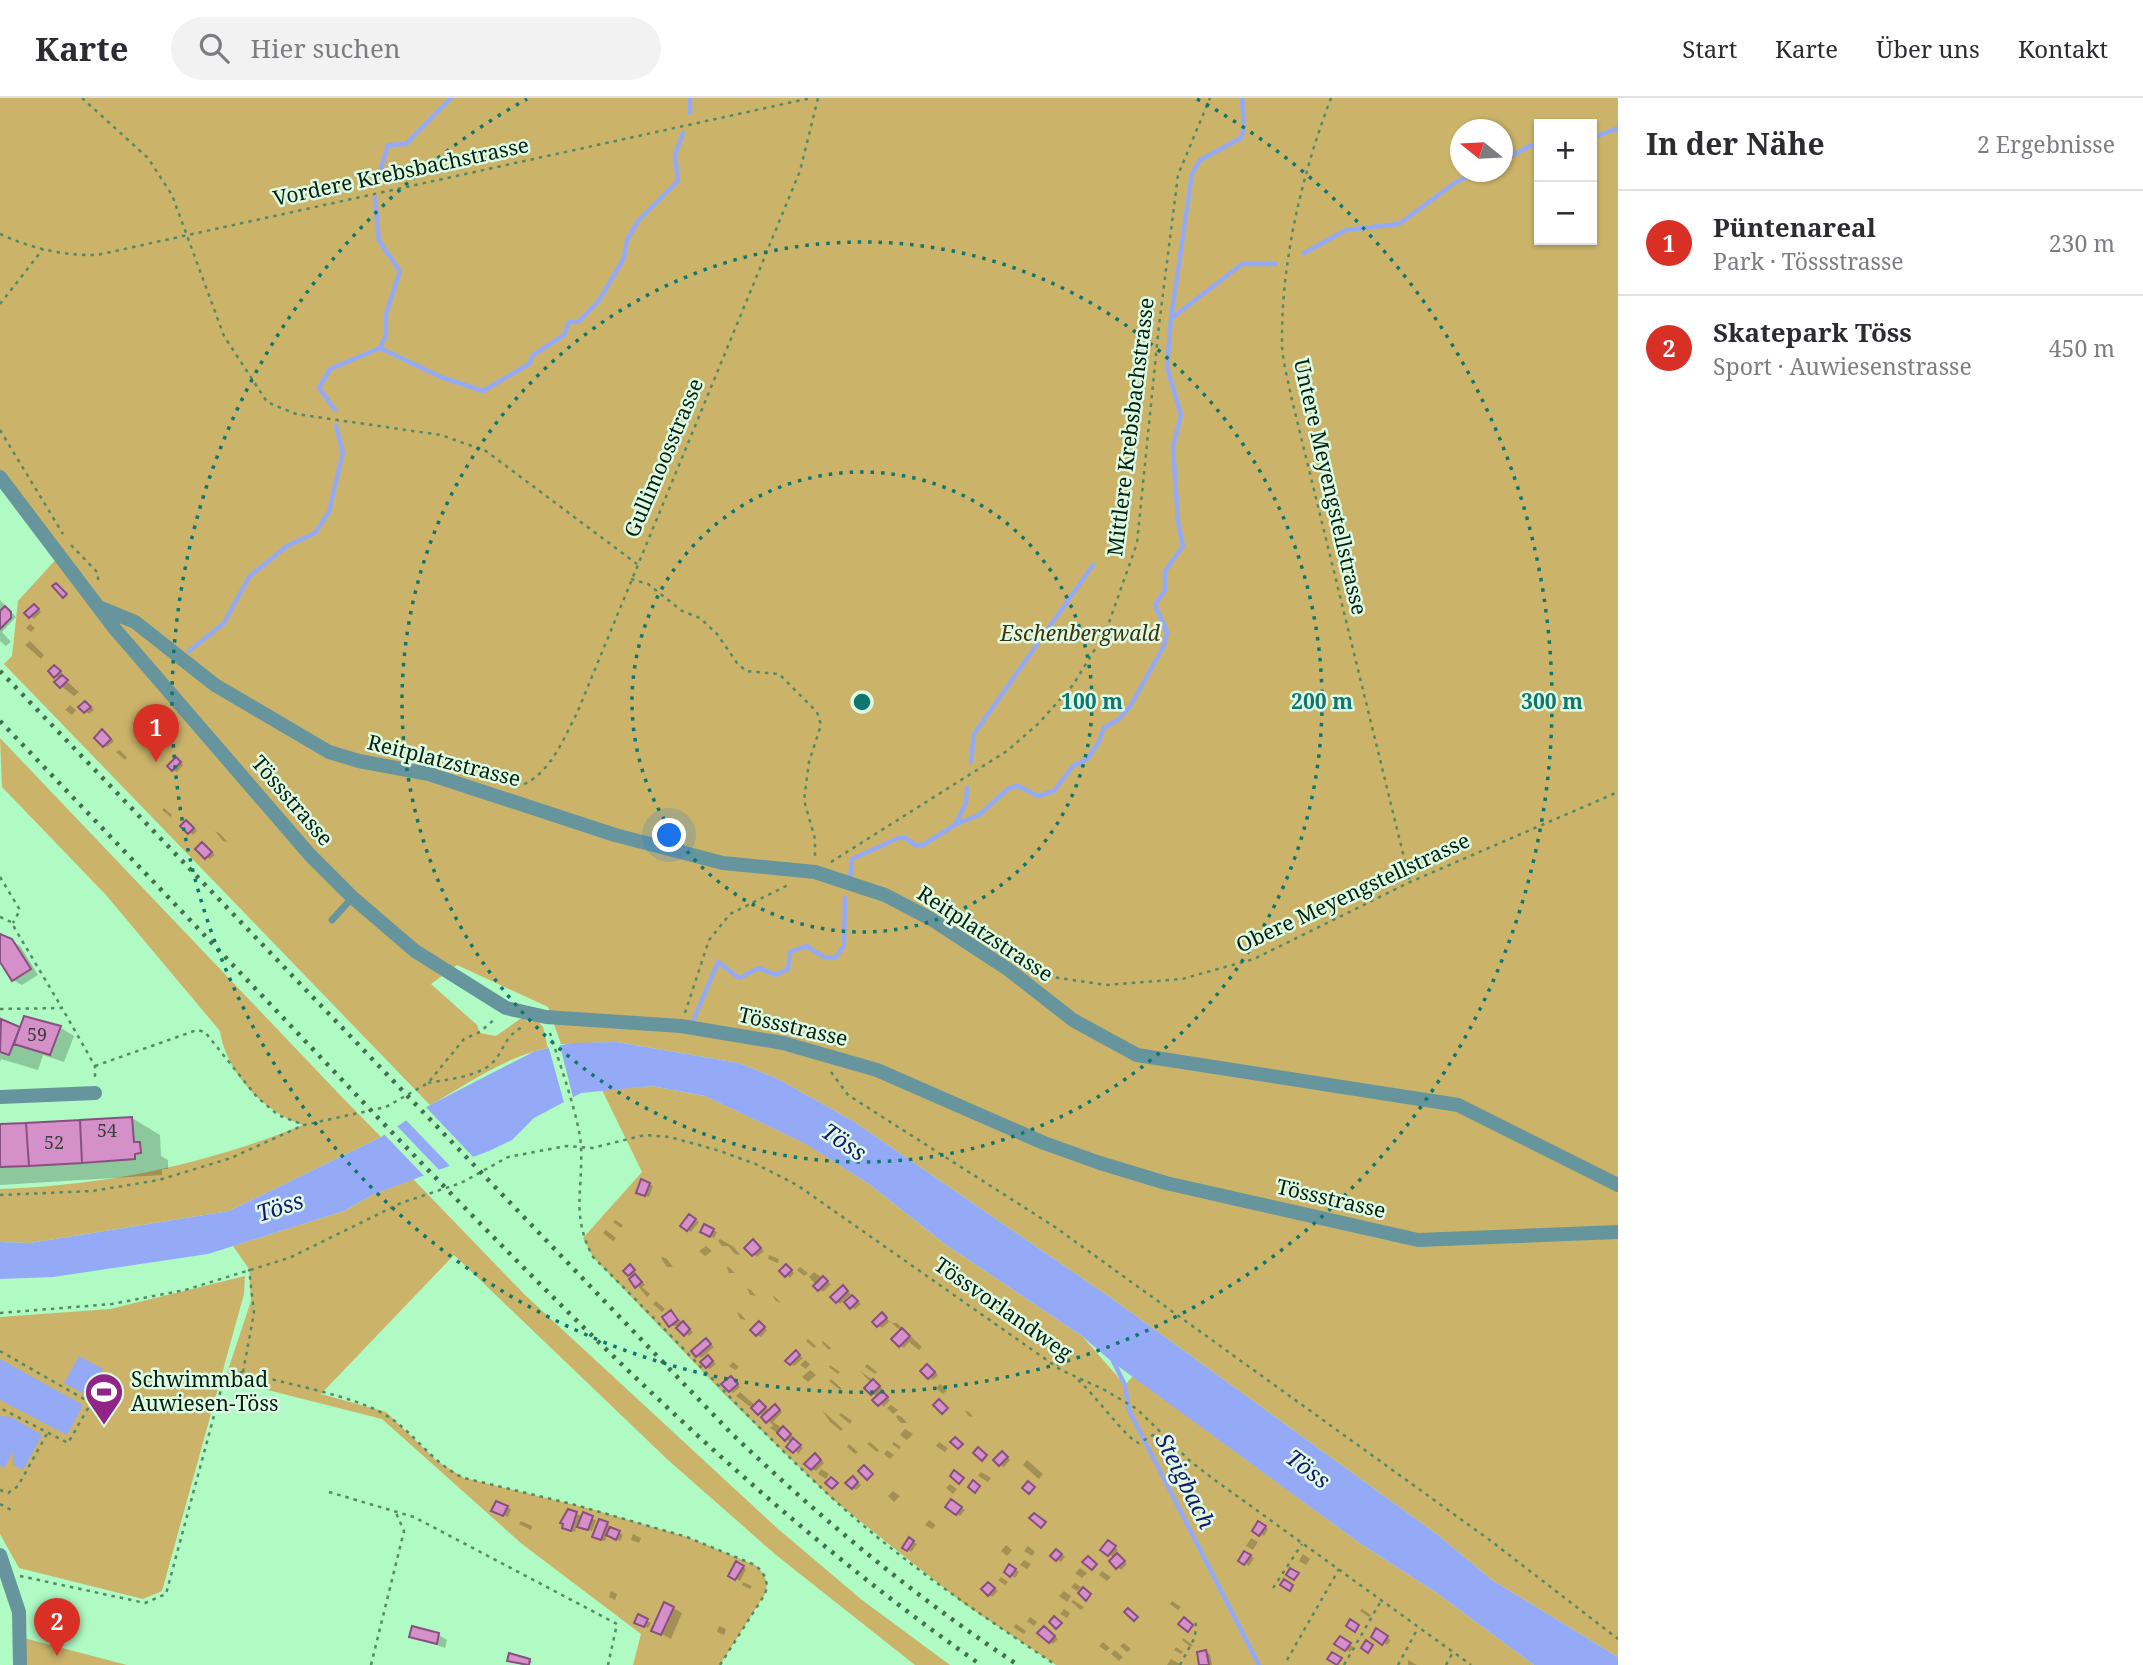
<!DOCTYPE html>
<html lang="de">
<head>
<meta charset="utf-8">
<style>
  body { margin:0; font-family:"Noto Serif",serif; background:#f2f2f3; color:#2b2b33 }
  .controls { position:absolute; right:21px; top:21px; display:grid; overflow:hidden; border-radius:0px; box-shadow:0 2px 5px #0004 }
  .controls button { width:63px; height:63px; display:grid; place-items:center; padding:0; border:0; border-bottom:2px solid #e1e1e2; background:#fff; color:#2b2b33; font:35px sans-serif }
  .compass { position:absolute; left:1450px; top:21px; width:63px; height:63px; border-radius:50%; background:#fff; box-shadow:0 2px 5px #0004; rotate:288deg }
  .you { position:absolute; left:670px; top:738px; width:24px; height:24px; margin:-18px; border:5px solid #fff; border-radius:50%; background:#1a73e8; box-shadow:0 0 0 10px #1a73e833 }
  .badge { display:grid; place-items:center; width:46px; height:46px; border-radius:50%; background:#d93025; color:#fff; font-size:23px; font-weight:700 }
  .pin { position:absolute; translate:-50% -58px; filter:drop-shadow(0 2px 4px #0008) }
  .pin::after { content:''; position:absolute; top:37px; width:24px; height:21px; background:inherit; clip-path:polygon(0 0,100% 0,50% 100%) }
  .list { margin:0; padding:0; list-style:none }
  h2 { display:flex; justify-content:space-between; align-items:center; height:91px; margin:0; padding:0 28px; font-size:30px }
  h2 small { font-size:23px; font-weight:400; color:#7c7c81 }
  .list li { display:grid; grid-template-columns:46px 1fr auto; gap:21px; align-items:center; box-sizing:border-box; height:105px; padding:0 28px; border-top:2px solid #e1e1e2 }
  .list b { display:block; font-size:26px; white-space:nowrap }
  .list p { margin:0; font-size:23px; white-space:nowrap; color:#7c7c81 }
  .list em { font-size:23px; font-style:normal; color:#7c7c81 }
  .icon { flex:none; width:38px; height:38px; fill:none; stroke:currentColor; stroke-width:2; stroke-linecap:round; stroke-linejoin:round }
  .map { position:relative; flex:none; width:1618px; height:1567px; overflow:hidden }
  header { display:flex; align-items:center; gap:42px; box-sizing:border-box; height:98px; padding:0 35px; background:#fff; border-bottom:2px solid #e1e1e2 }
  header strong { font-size:33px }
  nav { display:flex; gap:38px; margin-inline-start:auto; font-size:24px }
  .search { width:490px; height:63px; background:#f2f2f3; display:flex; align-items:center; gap:18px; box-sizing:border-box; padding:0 24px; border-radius:38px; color:#7c7c81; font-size:26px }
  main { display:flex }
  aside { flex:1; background:#fff }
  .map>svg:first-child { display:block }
  .green { fill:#cbb46a; fill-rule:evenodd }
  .water { fill:#95aaf6 }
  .pier { fill:#b0fac4 }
  .shadow { fill:#0003 }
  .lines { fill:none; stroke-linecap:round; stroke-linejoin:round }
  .stream { stroke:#95aaf6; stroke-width:4.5 }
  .building { fill:#d590ca; stroke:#894f81; stroke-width:2 }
  .path { stroke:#568965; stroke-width:2.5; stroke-dasharray:3.5 5; stroke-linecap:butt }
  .lane { stroke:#67959e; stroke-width:7 }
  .street { stroke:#67959e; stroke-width:14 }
  .rail { stroke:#427151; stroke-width:4.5; stroke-dasharray:3.5 7; stroke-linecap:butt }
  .ring { fill:none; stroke:#0f766e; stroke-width:3.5; stroke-dasharray:3.5 7 }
  .labels { text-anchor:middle; stroke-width:5; stroke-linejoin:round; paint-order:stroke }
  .number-label { font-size:18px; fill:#383d3d }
  .street-label { font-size:21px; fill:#03210e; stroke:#dffbe5 }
  .park-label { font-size:21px; font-style:italic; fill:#3e320b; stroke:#dffbe5 }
  .poi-label { font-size:21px; fill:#03210e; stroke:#dffbe5; text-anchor:start }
  .water-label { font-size:23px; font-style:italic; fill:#17176e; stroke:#dffbe5 }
  .centre { fill:#0f766e; stroke:#dffbe5; stroke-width:3.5 }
  .ring-label { font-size:21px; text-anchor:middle; font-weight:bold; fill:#0f766e; stroke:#dffbe5; stroke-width:5; stroke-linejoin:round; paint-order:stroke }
</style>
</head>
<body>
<header>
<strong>Karte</strong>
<div class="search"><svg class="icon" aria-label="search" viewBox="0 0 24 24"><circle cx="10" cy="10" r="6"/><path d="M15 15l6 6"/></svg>Hier suchen</div>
<nav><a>Start</a><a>Karte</a><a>Über uns</a><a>Kontakt</a></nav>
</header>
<main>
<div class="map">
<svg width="1618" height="1567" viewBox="0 0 1618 1567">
  <rect width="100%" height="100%" fill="#b0fac4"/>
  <path class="green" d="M0 0H1618V1559L1492 1482 1438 1437 1114 1202 853 1023 778 981 739 965 617 944 561 946 548 909 457 867 431 886 477 927 480 935 496 938 523 919 528 924 535 920 543 929 548 950C506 958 466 987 430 1007L4 566 12 558 18 503 59 458 0 379ZM1539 26H1592V142H1539ZM1461 32H1503V74H1461Z
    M0 640 341 998 381 1039 229 1113 30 1145 0 1144V1091C108 1087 203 1067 303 1027 263 1014 226 974 220 933L106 797 2 689Z
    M652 988 705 998 807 1046 869 1086 945 1146 1082 1238 1125 1287 1133 1278 1361 1446 1437 1495 1534 1567H1056L963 1505 831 1400 727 1299 593 1159 583 1140 642 1074 602 992Z
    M413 1081 525 1197 777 1430 862 1502 950 1567H915L776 1457 668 1362 454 1157 321 1296 386 1314 437 1363 464 1380 591 1411 687 1439 755 1467C765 1476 769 1483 765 1496L720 1567H633L641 1536 522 1446 382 1321 232 1283 226 1278 251 1203 249 1171 233 1148 344 1113 372 1097Z
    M245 1178 244 1196 162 1493 143 1501 19 1470 0 1436V1219L110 1211Z
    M20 1539 127 1567H20Z"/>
  <path class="water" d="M617 944 739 965 778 981 853 1023 1114 1202 1438 1437 1492 1482 1618 1559V1567H1534L1437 1495 1361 1446 1111 1263 1082 1238 945 1146 869 1086 806 1046 705 998 652 988 581 995 534 1020 512 1042 489 1053 372 1097 344 1113 208 1156 53 1179 0 1181V1144L30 1145 229 1113 381 1039 430 1007 535 953 571 945Z
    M79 1258 103 1271 88 1298 64 1285Z
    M0 1261 83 1307 67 1337 0 1302Z
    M0 1318 11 1319 42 1337 23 1372 13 1367V1354L4 1370 0 1368Z"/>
  <path class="pier" d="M559 944 574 1003 565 1008 548 947Z
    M424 1007 476 1062 453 1071 404 1020Z
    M395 1026 442 1075 426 1080 382 1034Z"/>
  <path class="shadow" d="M0 502 16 519 2 534 11 544 6 548 0 543Z
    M38 511 41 514 34 521 27 515Z
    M30 526 35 530 31 534 26 530Z
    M30 543 44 557 41 561 25 547Z
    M58 571 63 576 61 578 79 594 74 598 61 588 60 581 56 578Z
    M70 607 76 612 72 617 65 612Z
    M89 607 94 612 89 616 81 609Z
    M106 636 114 643 107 649 104 647Z
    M119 652 127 659 125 662 116 654Z
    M180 664 183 667 177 674 173 672Z
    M164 710 172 717 171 719 162 712Z
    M190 726 197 733 193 737 183 728Z
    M215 733 219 735 228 744 223 743Z
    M203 746 215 757 210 761 206 759Z
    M0 836 20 848 38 877 22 887 13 882 0 861Z
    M25 920 61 930 74 938 64 964 43 957 38 972 1 961 0 964V924L21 931Z
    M132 1020 160 1037 161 1058 168 1062V1071H162V1077L0 1087V1028Z
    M649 1086 653 1088 649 1099 642 1096Z
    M689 1118 699 1124 691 1134 682 1127Z
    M615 1122 623 1127 621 1130 613 1124Z
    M705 1128 717 1134 714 1140 702 1133Z
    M606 1132 616 1140 613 1143 603 1135Z
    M720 1141 734 1149 740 1157 735 1156 728 1148H722L718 1143Z
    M757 1146 764 1153 757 1159 746 1150Z
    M706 1148 712 1153 705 1158 699 1153Z
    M769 1157 779 1161 778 1165 768 1161Z
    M663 1159 667 1161 673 1169H667L661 1160Z
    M630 1168 645 1187 642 1189 650 1196 647 1199 629 1177Z
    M726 1168 730 1170 735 1175H729Z
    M800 1169 808 1175 804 1178 797 1172Z
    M790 1170 794 1175 790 1180 786 1177Z
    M814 1174 831 1186 823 1194 809 1179Z
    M843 1189 851 1196 840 1206 837 1203Z
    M747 1190 751 1192 756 1198 750 1197Z
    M772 1197 775 1199 781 1205 776 1203Z
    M853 1199 861 1206 855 1211 851 1209Z
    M656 1203 665 1211 662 1214 653 1206Z
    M671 1214 693 1234 689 1238 677 1228H670Z
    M737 1214 741 1216 746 1222 740 1221Z
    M882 1216 891 1225H897L922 1249 919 1252 909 1244 904 1250 900 1247 902 1233 896 1229 890 1223 882 1230 874 1224Z
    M763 1228 767 1232 761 1239 757 1237Z
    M808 1241 816 1248 814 1250 806 1243Z
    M706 1242 714 1249 701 1260 693 1254Z
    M823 1243 831 1250 829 1252 822 1245Z
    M796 1255 803 1260 794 1268 791 1266Z
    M711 1261 716 1266 710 1271 707 1269Z
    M805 1262 810 1266 806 1271 800 1267Z
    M733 1264 739 1269 735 1272 729 1268Z
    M867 1266 877 1274 875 1276 865 1269Z
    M830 1267 840 1274 838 1276 829 1269Z
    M931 1270 938 1277 933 1282 923 1273Z
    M810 1272 816 1277 808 1284 802 1279Z
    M860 1273 877 1285 883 1291 880 1294 890 1302 883 1309 878 1299 872 1295 871 1285Z
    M831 1281 842 1291 840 1292 829 1283Z
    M735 1283 740 1289 733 1295 730 1293Z
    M940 1286 947 1292 943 1296 936 1290Z
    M740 1294 756 1308 762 1306 770 1313 779 1311 782 1314 773 1324 787 1333 794 1339 791 1341 803 1350 798 1356 792 1345 770 1330 773 1327 764 1319 736 1298Z
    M891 1307 898 1312 893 1316 887 1310Z
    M822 1312 843 1331 841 1333 830 1324Z
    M965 1312 969 1314 973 1319 968 1318Z
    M841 1315 852 1323 850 1326 839 1317Z
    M898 1317 902 1319 907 1325H901L896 1319Z
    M905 1331 913 1336 907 1342 900 1337Z
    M870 1344 879 1352 877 1354 867 1346Z
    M894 1344 901 1349 899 1351 892 1346Z
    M939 1344 948 1350 945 1354 936 1348Z
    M849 1346 858 1354 855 1356 847 1349Z
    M887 1352 894 1357 890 1361 884 1356Z
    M1006 1358 1010 1362 1004 1369 1000 1367Z
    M819 1360 824 1365 816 1373 812 1371Z
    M1027 1362 1043 1376 1039 1381 1023 1367Z
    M821 1371 829 1376 826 1381 818 1376Z
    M981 1374 991 1380 988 1384 978 1378Z
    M856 1383 861 1387 856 1392 853 1390Z
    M950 1386 957 1391 953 1396 946 1390Z
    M893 1393 900 1398 894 1404 888 1398Z
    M955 1405 965 1412 960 1418 957 1416Z
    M507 1409 511 1411 508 1419 493 1412Z
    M576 1416 596 1422 592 1433 577 1426 575 1434 567 1431Z
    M929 1422 936 1427 932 1431 925 1427Z
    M521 1423 532 1428 531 1432 519 1426Z
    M1259 1425 1268 1431 1264 1438 1254 1432Z
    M607 1426 623 1437 620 1443 608 1436 605 1443 598 1441Z
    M633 1436 641 1440 639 1445 631 1442Z
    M1251 1440 1258 1444 1253 1452 1246 1448Z
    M910 1442 917 1446 911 1454 904 1449Z
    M1006 1447 1012 1452 1007 1458 1001 1453Z
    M1112 1447 1118 1452 1114 1456 1127 1466 1121 1472 1111 1463 1115 1460 1109 1456Z
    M1028 1448 1035 1454 1032 1458 1024 1453Z
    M1060 1455 1065 1459 1061 1464 1052 1458Z
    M1245 1455 1254 1460 1249 1468 1240 1462Z
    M1303 1456 1310 1461 1306 1467 1299 1463Z
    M1024 1462 1031 1466 1027 1471 1020 1467Z
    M737 1466 746 1471 740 1483 731 1478Z
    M1010 1468 1019 1474 1015 1480 1006 1474Z
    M1080 1470 1087 1475 1082 1480 1075 1475Z
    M1102 1473 1111 1479 1107 1483 1099 1477Z
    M1001 1479 1008 1484 1005 1487 998 1482Z
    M743 1484 752 1488 750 1491 742 1487Z
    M1075 1485 1081 1489 1077 1493 1071 1489Z
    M992 1488 998 1493 992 1499 989 1496Z
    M611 1493 617 1496 615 1502 609 1499Z
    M1064 1493 1071 1498 1067 1504 1059 1498Z
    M1073 1502 1084 1509 1081 1512 1071 1504Z
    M1172 1503 1181 1509 1178 1512 1170 1506Z
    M673 1510 682 1515 671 1541 654 1532Z
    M1064 1511 1070 1515 1067 1520 1060 1516Z
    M1362 1511 1371 1517 1369 1519 1360 1513Z
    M639 1519 651 1525 648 1530 636 1524Z
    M1030 1519 1037 1524 1034 1528 1027 1523Z
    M1016 1526 1026 1533 1024 1536 1013 1529Z
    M719 1528 726 1531 724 1537 717 1534Z
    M1048 1532 1058 1541 1053 1546 1050 1544Z
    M1377 1533 1391 1542 1387 1547 1373 1538Z
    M439 1537 447 1542 445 1550 411 1538Z
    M1183 1540 1193 1547 1191 1549 1182 1542Z
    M1340 1540 1353 1549 1350 1554 1337 1546Z
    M1103 1544 1110 1550 1106 1553 1099 1548Z
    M1124 1545 1131 1551 1127 1554 1120 1548Z
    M1176 1549 1183 1554 1181 1556 1174 1552Z
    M1115 1552 1123 1559 1119 1563 1111 1556Z
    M1206 1554 1210 1556 1212 1567H1201Z
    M1171 1561 1180 1566 1179 1567H1167Z
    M509 1562H530L533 1564 522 1567Z
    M1408 1562 1412 1564 1417 1567H1408Z"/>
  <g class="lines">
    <path class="stream" d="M690 0V15
      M1592 40 1618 30
      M1503 62 1530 48 1539 49
      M376 87 388 47 406 46 451 0
      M375 100 379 143 400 173 386 216V237L380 250
      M1304 155 1346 132 1399 126 1456 84 1478 74
      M1172 220 1242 166H1276
      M335 312 319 290 330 271 380 250 441 279 483 293 529 266 533 257 564 237 569 224H578L598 204 624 160 627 142 638 123 678 83 675 57 683 35
      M189 553 224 525 249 479 287 448 315 435 329 414 343 354 336 328
      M971 664 974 636 1093 467
      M956 725 966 705 967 690
      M850 780 852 761 898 740H906L915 747H923L956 726 979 717 1009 690 1018 688 1038 698 1054 693 1073 668 1087 661 1099 644 1104 630 1119 621 1131 607 1164 548 1167 534 1155 507 1165 492V473L1183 448 1178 423 1173 349 1181 317 1167 269 1171 221 1192 76 1200 62 1241 40 1244 29 1242 0
      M693 923 718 864 739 880 759 870 776 877 788 871 790 854 806 848 824 859 835 860 844 848 845 800
      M1113 1263 1125 1287 1129 1312 1259 1567"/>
  </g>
  <path class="building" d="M56 485 67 496 63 500 52 488Z
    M34 506 39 511 29 520 24 515Z
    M5 508 11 514V520L0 531V513Z
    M54 567 61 573 54 580 48 573Z
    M62 577 68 582 60 590 54 584Z
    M85 603 91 609 84 615 78 609Z
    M102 631 111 641 103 649 94 640Z
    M176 659 181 664 172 673 167 668Z
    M186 722 194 730 188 736 180 728Z
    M202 744 212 754 205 761 195 751Z
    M0 836 12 841 31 871 12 883 0 864Z
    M24 918 61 928 50 957 14 946Z
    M1 921 20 929 9 957 0 954Z
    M132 1019 134 1044H140L141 1055 135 1056V1061L82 1065 80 1022Z
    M80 1022 82 1065 29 1068 26 1025Z
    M26 1025 29 1068 0 1069V1026Z
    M641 1081 650 1085 645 1098 636 1095Z
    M689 1116 696 1121 687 1133 680 1128Z
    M704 1126 714 1131 710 1139 700 1134Z
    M753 1141 761 1150 752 1158 744 1150Z
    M630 1166 635 1172 628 1178 623 1173Z
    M786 1166 792 1172 785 1179 779 1173Z
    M635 1176 642 1184 635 1190 629 1181Z
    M823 1178 828 1183 818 1193 813 1188Z
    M843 1187 848 1193 836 1205 830 1199Z
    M852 1197 858 1203 850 1211 844 1204Z
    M671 1212 678 1222 669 1229 662 1219Z
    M882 1214 887 1220 877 1229 872 1224Z
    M683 1223 690 1231 684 1238 676 1230Z
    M759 1223 765 1229 756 1238 750 1232Z
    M902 1230 910 1238 899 1249 891 1241Z
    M706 1240 711 1246 696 1259 691 1253Z
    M796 1252 800 1257 790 1267 785 1263Z
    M708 1257 713 1263 706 1270 700 1264Z
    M927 1266 935 1274 928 1281 920 1273Z
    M731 1278 738 1286 729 1294 721 1286Z
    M873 1281 880 1288 871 1297 864 1290Z
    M882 1293 888 1299 878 1308 872 1302Z
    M939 1301 948 1310 942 1316 933 1307Z
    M759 1302 766 1309 758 1317 751 1310Z
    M775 1306 780 1312 766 1325 761 1319Z
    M783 1328 791 1336 785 1343 777 1335Z
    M955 1339 963 1346 958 1351 950 1344Z
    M793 1340 801 1347 793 1355 786 1349Z
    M978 1349 987 1357 982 1363 973 1355Z
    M1002 1353 1008 1359 999 1368 993 1362Z
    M815 1355 821 1362 811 1372 804 1366Z
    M864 1367 873 1376 867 1382 858 1373Z
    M954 1372 964 1380 959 1386 950 1378Z
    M853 1378 858 1384 852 1391 845 1385Z
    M831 1379 838 1385 832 1391 825 1385Z
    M973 1382 980 1388 975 1395 968 1389Z
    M1028 1383 1035 1389 1029 1396 1022 1390Z
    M951 1401 962 1409 956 1417 945 1409Z
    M496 1403 508 1408 503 1418 491 1413Z
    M568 1411 577 1414 571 1433 562 1430 563 1426 560 1425Z
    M583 1414 593 1418 588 1432 577 1429Z
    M1034 1415 1046 1424 1041 1430 1029 1420Z
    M599 1421 608 1424 601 1442 592 1439Z
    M1258 1423 1266 1428 1259 1438 1252 1433Z
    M610 1429 620 1433 616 1442 606 1437Z
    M909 1439 914 1443 907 1453 902 1450Z
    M1108 1442 1116 1448 1108 1458 1100 1452Z
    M1056 1451 1062 1456 1056 1463 1050 1458Z
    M1244 1453 1251 1457 1244 1467 1238 1463Z
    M1117 1455 1125 1463 1116 1471 1109 1463Z
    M1088 1458 1097 1466 1092 1472 1082 1464Z
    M736 1463 744 1468 735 1482 728 1478Z
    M1009 1466 1016 1471 1010 1479 1004 1474Z
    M1290 1470 1299 1475 1294 1482 1286 1477Z
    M1284 1481 1293 1487 1290 1493 1280 1487Z
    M988 1484 995 1490 988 1498 981 1491Z
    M1083 1489 1091 1496 1086 1503 1078 1495Z
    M664 1504 674 1509 661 1537 651 1533Z
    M1128 1510 1138 1519 1134 1523 1124 1514Z
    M638 1516 648 1521 644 1529 634 1525Z
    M1054 1518 1062 1525 1056 1531 1049 1524Z
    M1184 1519 1193 1527 1188 1534 1178 1526Z
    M1350 1521 1359 1527 1355 1534 1346 1528Z
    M412 1528 439 1535 437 1546 409 1539Z
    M1044 1528 1055 1538 1049 1545 1037 1535Z
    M1376 1530 1388 1538 1382 1547 1371 1539Z
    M1340 1538 1351 1545 1345 1553 1334 1546Z
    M1366 1542 1373 1547 1368 1555 1361 1550Z
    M1206 1552 1209 1567H1199L1197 1554Z
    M1332 1554 1342 1560 1337 1567 1327 1561Z
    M509 1555 530 1561 529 1567 507 1563Z"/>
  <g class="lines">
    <path class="path" d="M82 0 148 60 172 97 224 238 267 304 296 316 441 337 486 353 637 466
      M1331 0C1302 76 1281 164 1282 245 1282 262 1288 281 1291 298L1410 784
      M0 136C30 150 64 158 97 157L811 0
      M0 206 43 151
      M0 332 63 436
      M71 447 98 475V486
      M631 481 648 486 682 513 700 520 717 536 737 565 746 573 779 576 817 614 821 627 809 664 804 702 815 741V760
      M516 689C548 681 563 642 577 615L800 73 818 0
      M831 764 1007 653 1039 625 1073 587 1106 533 1137 445 1159 227 1178 77 1210 0
      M0 779 20 812 13 825
      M0 819 11 824 62 910
      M1039 877 1106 887 1182 881 1254 861 1410 784 1618 694
      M0 911 62 910 95 968V983
      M685 915 709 842 730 816 788 787
      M550 935C559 964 580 1022 581 1049 583 1092 571 1118 593 1159 673 1237 747 1321 830 1398 899 1462 978 1515 1056 1567
      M95 968 197 932 205 934 257 999 278 1017 304 1027
      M831 974 848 997 1055 1129 1491 1443 1618 1541
      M428 985C448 981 481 979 495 962 506 948 504 940 522 929
      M0 1097 93 1093 159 1082 231 1060 304 1027 386 1009 428 985 464 941 480 934 496 920
      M0 1215 112 1206 185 1192 289 1160 401 1105 461 1085 508 1059 566 1048 592 1050 645 1037 670 1039 720 1053 758 1067 797 1087 1061 1272 1103 1291 1137 1311 1190 1363 1212 1380 1471 1567
      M0 1253 91 1305 68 1345 0 1310
      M243 1274 254 1215 249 1171
      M1078 1282C1093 1294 1127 1342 1139 1345L1153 1337 1166 1341
      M0 1392 8 1395 18 1388 48 1334
      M329 1394 414 1419 617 1526 608 1567
      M0 1406 13 1413
      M20 1478 145 1505 166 1496 222 1288 226 1278 243 1274C282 1285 351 1297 384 1316 414 1333 432 1366 464 1380L572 1406 687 1439 755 1467C765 1476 769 1483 765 1496L720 1567
      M1273 1490 1302 1446
      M1287 1562 1339 1471
      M371 1567 404 1433 396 1415
      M1180 1567 1195 1539 1196 1521
      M1344 1567 1381 1503
      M1398 1567 1418 1530
      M1446 1567 1453 1554"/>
    <path class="lane" d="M332 822 352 800"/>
    <path class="street" d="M0 379 115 531 310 757 352 799 415 853 506 910 546 919 681 928 783 945 877 972 1044 1045 1100 1065 1166 1085 1418 1142 1618 1134
      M101 510 135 524 215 587 329 654 359 663 429 676 615 737 723 765 815 774 885 797 931 821 1009 872 1073 922 1137 957 1458 1007 1618 1087
      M0 999 95 995
      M0 1457 19 1514 20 1567"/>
    <path class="rail" d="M0 573 731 1335C820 1420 915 1499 1018 1567
      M0 623C128 757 256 891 383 1025 570 1220 759 1412 981 1567"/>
  </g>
  <g class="ring">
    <circle cx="862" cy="604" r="230"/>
    <circle cx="862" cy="604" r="460"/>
    <path d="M1197 1A690 690 0 1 1 527 1"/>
  </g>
  <defs>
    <g id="stadium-pin" transform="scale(2.0125)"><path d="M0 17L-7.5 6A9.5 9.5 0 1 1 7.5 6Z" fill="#912487" stroke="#dffbe5"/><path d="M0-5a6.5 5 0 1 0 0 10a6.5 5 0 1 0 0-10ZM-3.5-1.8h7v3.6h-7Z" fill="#fff"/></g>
  </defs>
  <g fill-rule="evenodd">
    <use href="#stadium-pin" x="104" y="1294"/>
  </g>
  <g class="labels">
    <g class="number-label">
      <text x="37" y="943">59</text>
      <text x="107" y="1039">54</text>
      <text x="54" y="1051">52</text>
    </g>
    <g class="street-label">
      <text transform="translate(401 74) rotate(-12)" y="7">Vordere Krebsbachstrasse</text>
      <text transform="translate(1131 329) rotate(-83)" y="7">Mittlere Krebsbachstrasse</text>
      <text transform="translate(664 360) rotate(-67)" y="7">Gullimoosstrasse</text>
      <text transform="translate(1330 389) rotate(77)" y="7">Untere Meyengstellstrasse</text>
      <text transform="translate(444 663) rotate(14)" y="7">Reitplatzstrasse</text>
      <text transform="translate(292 703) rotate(49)" y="7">Tössstrasse</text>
      <text transform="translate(1353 795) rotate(-25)" y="7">Obere Meyengstellstrasse</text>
      <text transform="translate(985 836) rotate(33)" y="7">Reitplatzstrasse</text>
      <text transform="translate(793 929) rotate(13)" y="7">Tössstrasse</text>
      <text transform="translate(1331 1101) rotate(13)" y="7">Tössstrasse</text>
      <text transform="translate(1003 1211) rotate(35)" y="7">Tössvorlandweg</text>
    </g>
    <g class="park-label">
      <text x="1080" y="543">Eschenbergwald</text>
    </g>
    <g class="poi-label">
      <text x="131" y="1289">Schwimmbad<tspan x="131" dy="24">Auwiesen-Töss</tspan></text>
    </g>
    <g class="water-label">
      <text transform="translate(844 1044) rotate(34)" y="8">Töss</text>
      <text transform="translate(280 1109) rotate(-18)" y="8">Töss</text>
      <text transform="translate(1308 1371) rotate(37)" y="8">Töss</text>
      <text transform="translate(1185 1383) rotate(63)" y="8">Steigbach</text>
    </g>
  </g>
  <circle cx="862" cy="604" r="10" class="centre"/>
  <g class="ring-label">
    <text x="1092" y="611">100 m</text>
    <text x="1322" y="611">200 m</text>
    <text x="1552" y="611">300 m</text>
  </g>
</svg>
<div class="controls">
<button>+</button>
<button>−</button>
</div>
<svg class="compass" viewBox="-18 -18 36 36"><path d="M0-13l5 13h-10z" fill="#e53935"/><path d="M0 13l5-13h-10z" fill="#7c7c81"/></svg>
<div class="you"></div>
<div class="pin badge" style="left:156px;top:664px">1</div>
<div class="pin badge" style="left:57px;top:1558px">2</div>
</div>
<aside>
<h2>In der Nähe<small>2 Ergebnisse</small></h2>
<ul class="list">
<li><span class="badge">1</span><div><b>Püntenareal</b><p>Park · Tössstrasse</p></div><em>230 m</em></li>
<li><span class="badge">2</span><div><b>Skatepark Töss</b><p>Sport · Auwiesenstrasse</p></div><em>450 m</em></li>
</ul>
</aside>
</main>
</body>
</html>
